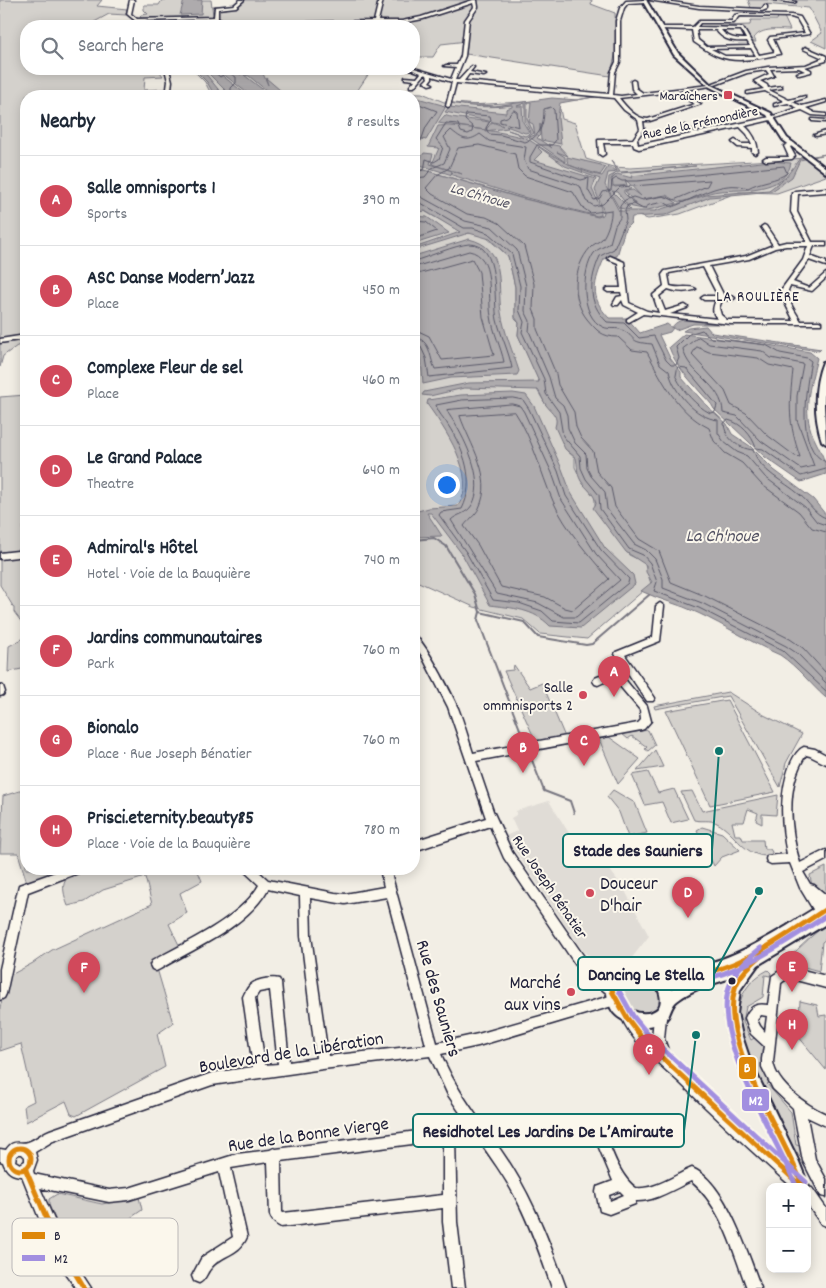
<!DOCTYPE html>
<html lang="en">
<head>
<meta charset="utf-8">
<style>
  body { margin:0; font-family:Dekko,sans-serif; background:#f2f2f3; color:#1f2937 }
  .controls { position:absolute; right:15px; bottom:15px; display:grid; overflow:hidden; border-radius:10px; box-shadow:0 2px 12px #0003 }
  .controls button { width:45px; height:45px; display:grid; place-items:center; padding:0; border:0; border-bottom:1px solid #e0e1e3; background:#fff; color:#1f2937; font:25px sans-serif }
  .you { position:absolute; left:446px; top:484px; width:18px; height:18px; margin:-12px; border:4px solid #fff; border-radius:50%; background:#1a73e8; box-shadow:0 0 0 8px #1a73e833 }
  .badge { display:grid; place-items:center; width:32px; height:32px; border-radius:50%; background:#d1495b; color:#fff; font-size:16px; font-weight:700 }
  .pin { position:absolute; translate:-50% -41px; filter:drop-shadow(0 1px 2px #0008) }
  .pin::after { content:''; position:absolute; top:26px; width:18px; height:15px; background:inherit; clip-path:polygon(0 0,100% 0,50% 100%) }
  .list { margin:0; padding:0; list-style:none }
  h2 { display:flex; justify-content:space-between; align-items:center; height:65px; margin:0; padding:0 20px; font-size:21px }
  h2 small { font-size:16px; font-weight:400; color:#747a83 }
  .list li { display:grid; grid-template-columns:32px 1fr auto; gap:15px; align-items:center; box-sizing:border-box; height:90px; padding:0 20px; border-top:1px solid #e0e1e3 }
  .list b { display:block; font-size:19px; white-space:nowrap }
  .list p { margin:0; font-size:16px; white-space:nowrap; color:#747a83 }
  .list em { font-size:16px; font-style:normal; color:#747a83 }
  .icon { flex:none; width:28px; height:28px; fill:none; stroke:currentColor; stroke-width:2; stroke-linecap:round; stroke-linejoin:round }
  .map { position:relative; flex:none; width:826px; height:1288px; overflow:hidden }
  .search { position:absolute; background:#fff; box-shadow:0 2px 12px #0003; left:20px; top:20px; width:400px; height:55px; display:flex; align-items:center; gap:12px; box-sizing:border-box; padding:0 18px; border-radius:20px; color:#747a83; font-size:19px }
  .panel { position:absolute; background:#fff; box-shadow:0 2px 12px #0003; left:20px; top:90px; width:400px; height:785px; border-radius:20px }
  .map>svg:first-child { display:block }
  .built { fill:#e0dcd6 }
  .green { fill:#d4d1cc; stroke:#7b7a84 }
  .water { fill:#aeabad; stroke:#76747f }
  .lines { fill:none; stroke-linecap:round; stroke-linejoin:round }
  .shore { stroke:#5a5969; stroke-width:1 }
  .stream-far1 { stroke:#76747f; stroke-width:1 }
  .stream { stroke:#76747f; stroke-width:2 }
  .minor-casing { stroke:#22223b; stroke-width:3 }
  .major-casing { stroke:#22223b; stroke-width:4 }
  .minor { fill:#fbf7ec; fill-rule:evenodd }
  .major { fill:#fbf7ec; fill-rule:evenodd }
  .bus-1-casing { stroke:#fbf7ec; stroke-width:9 }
  .bus-2-casing { stroke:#fbf7ec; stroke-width:9 }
  .bus-1 { stroke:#de8709; stroke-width:5 }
  .bus-2 { stroke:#a28fe0; stroke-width:5 }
  .poi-dot { fill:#d1495b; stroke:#fbf7ec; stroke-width:2 }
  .bus-dot { fill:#22223b; stroke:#fbf7ec; stroke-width:2 }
  .labels { text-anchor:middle; stroke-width:4; stroke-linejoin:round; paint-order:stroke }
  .far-poi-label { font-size:14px; fill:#22223b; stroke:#fbf7ec; text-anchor:end }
  .far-street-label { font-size:14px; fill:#22223b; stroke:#fbf7ec }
  .far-water-label { font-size:15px; font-style:italic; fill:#535263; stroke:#fbf7ec }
  .far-neighbourhood-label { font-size:15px; letter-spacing:1px; fill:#22223b; stroke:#fbf7ec }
  .poi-label { font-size:16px; fill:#22223b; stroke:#fbf7ec; text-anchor:end }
  .street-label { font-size:16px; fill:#22223b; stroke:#fbf7ec }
  .water-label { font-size:18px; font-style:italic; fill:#535263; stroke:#fbf7ec }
  .near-poi-label { font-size:19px; fill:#22223b; stroke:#fbf7ec; text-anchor:start }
  .near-street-label { font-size:19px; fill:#22223b; stroke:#fbf7ec }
  .key { fill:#fbf7ec; stroke:#bab7b7; stroke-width:1 }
  .key-label { font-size:14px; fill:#22223b }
  .leader { fill:none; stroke:#0f766e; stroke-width:2 }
  .callout-dot { fill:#0f766e; stroke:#fbf7ec; stroke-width:2 }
  .callout { fill:#fbf7ec; stroke:#0f766e; stroke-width:2 }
  .callout-label { font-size:18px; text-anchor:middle; font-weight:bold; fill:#22223b }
  .line-badge { stroke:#fbf7ec; stroke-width:2 }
  .badge-label { font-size:14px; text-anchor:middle; font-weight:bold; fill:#fff }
</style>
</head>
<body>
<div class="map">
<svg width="826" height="1288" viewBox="0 0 826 1288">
  <rect width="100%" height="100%" fill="#f2eee5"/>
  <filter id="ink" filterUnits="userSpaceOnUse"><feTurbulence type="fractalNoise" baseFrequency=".02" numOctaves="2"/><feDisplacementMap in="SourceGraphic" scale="10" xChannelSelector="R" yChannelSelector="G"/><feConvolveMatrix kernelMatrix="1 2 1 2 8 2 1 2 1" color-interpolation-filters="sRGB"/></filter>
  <g filter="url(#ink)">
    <path class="built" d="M549 801 580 851 592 846 624 889 649 936 631 959 613 966H600L583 951 505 836 517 831 511 818 516 815V811Z"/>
    <path class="green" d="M0 0H102L97 6 127 9 126 15 109 14 87 26H26V69H158L163 76 145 77 144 90 165 89 163 96H26V345L17 346 3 356 0 367Z
      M162 0H211L213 15 210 18 229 26H146L141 21 163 20V18H140L141 15 148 14 144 10V5H159Z
      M239 0H592L591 4 615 13 616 52 610 76 466 54 467 41 441 44 433 57H414V26H230L219 18 212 6 233 5Z
      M748 0H826V48L811 41 822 33 809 8 764 4 762 9 751 8Z
      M778 17H784L790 30C778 30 762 27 754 38L756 42H753L744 29 697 27 750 25 751 20H777Z
      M192 69H372L357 91 422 93 444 102 471 105 557 100 556 107 560 109 562 119 575 123 586 159 613 167 630 168 808 158 826 176 777 193 739 192 680 214 648 219 617 210 602 217H597L518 197 414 167V159L419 152 414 149V96H212L205 82Z
      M414 202C426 216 448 221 463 234L472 233 486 237 508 256 515 287V319L519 323 518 335 539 381 536 388 546 405 553 411 557 419 556 425 567 451 575 458V467L582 482 595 497V506L629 555 644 562 651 584 587 639 540 634 523 619 474 607 414 580Z
      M26 395V520L22 530H26V552L0 555V397Z
      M26 555V628L14 612V608L0 585V559Z
      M26 637V668L8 672 9 646Z
      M514 665 530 688 542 683 565 737 536 742 504 671 513 670Z
      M728 692 764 715 802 734 786 763 780 787 728 696 655 709 654 706Z
      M727 700 775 792 710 805 666 711Z
      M648 730 655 745 648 751 645 749 647 747 632 736 628 739 622 734Z
      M609 737 640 759 618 784 599 739Z
      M655 750 663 767 637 771Z
      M648 772 658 793 674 789 688 819 671 823 662 802 645 805 632 775Z
      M26 789V869H61L27 883 18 853H0L3 796Z
      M613 790 635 803 647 833 628 837 619 812 607 797Z
      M692 791 702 811 778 795 776 815 762 814V824L756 821 758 813 748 809 744 822H732L735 835H741L743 840H763L764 849H770L772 852 771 856C744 858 737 834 717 823 710 819 702 822 694 820L681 792Z
      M702 827 722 833 740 850 722 857 714 866 697 830Z
      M826 867V894C815 891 811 886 810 875Z
      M87 869H158V871L165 869H197L202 881 180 893 187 913 169 924 180 947 155 962 173 1023 157 1034 165 1067 76 1116 71 1114 66 1101 26 1122 24 1106 34 1101 21 1044 0 1051V1007L9 976 33 963 52 950 152 904 145 877 103 890 84 902 68 906C59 882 63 876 87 869Z
      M826 925V939L822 942 819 971 786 962 785 967 779 964C797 953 809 936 826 925Z
      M768 970 771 973 770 976 765 975 763 997 746 1007 743 1022 751 1040 756 1037 762 1042 771 1081 767 1084 791 1112 796 1145 803 1146 802 1159C792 1150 782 1122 775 1108 754 1066 709 1001 768 970Z
      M641 972 659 983 663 1003 656 1014 630 1013 618 995C620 979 625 974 641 972Z
      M800 1001 817 1005 819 1016 826 1015V1070L798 1036Z
      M57 1194 102 1204 139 1197 142 1210 107 1234 104 1229 96 1227 85 1236 83 1233 67 1246 49 1205V1199Z"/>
    <path class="water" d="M184 0H202L201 14 180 15Z
      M194 69H214L248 96H225L227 92 208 73H205L222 94 215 96 207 82Z
      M217 69H234L241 75 236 69H261L268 85 266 78 287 96H273L249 76 244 75 271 96H251Z
      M599 96 560 103 558 118 561 144 541 140 540 124V135L537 138 552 148 548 144 559 146 568 156 557 152 565 157V162L529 137 535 135 533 124 529 122 531 102H527V119L534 133 526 138C552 154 571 170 602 176L608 167 617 171 611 161 621 173 696 166 608 173 605 185 619 211H655L706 195 769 190 786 177 800 158 826 154 800 160 792 177 772 191 710 197 665 215 632 217 631 223 625 229 617 256 604 259C594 282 589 297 609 318H627L640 333 667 324 672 328C678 313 710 321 721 324H693L676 330 673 328 670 332 659 335 670 358 681 372V377L707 406 727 424 732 434 750 446 774 470 813 499 826 515V698C810 684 798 667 780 655 752 643 726 626 698 613 679 604 660 600 641 591L652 582 646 572V565L626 552 593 508 596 504C595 493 586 489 581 481 576 472 578 466 576 458L565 449 555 427C559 416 552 413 546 405 543 401 541 394 538 390L464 388 430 396 422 395 424 392 469 383 539 382 518 335 519 323 515 317V287L508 256 490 239 469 233 414 250V248L460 232 425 211 414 213V209L418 207 414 202V167L520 198 598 217 603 215 604 212 595 190 600 179 565 166 539 147 538 148 542 152 534 160 596 179 592 189 601 208V215L597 216 519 196 417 164 424 153 433 154 430 164 452 171 451 174 454 171 462 174 432 164 439 148 428 147 438 126C449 124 513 133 523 138L517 133 508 130 525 136 531 133 525 122V103L517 106H522L523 122 529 132 525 133 506 126 508 128 485 131 492 122 503 126 498 123 445 112 449 107 506 113V109L512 107V105C490 108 471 107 450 103L495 106 552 98 577 100Z
      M414 97 442 105 445 108 426 140 414 137Z
      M445 115C448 118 480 120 489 122L485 130 438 123Z
      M567 157 601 165 605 168 600 175 571 166 567 161Z
      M771 161 791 163C785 193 742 189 720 191 706 192 693 200 679 202L666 195 643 199 666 196 677 203 648 210 628 206 617 192 612 191 631 210 619 208 608 189 609 177 615 174 611 179 612 186H628L631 189 624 190V193L637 206 625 191 633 190 641 196 625 179 627 185 615 187 613 185 612 179 617 174 632 178 631 176Z
      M414 216 427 217 449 233 414 244Z
      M469 239C507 248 497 283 501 312 504 332 513 352 519 371L517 375 451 378 423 384 421 359 414 344V256Z
      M706 326 712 333 821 349 819 351 683 331 688 328Z
      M684 334 762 344 810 352 817 358C811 382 803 406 811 431 817 447 826 456 826 474L801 482 765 457 714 409C711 402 706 399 701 393 689 379 675 365 669 347Z
      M513 393 526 395 534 406 562 469 571 493 605 548 633 575 635 584 581 628 550 626C534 609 512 608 490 605L462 554 431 513H427L442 536 414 537V512L429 508 458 506C479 476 444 428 427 404L428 400 461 395Z"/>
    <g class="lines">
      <path class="shore" d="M211 69 220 77 228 72 236 77V83L231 88V96
        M414 102 437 111 426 127 421 141H414
        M514 110 517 112 519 127 500 122V119L507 117Z
        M414 172 424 170 426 159 434 162 439 159 443 147 436 139 446 123 458 124 461 132 468 134 472 132 473 127 465 120 466 114 490 116 491 120 486 128 489 134 501 135 525 142C541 137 544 123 544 109L551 107 554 110 556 140 552 145H537L530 157V162L581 180 589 178 588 190 594 200 600 198 603 192 611 190 612 181 616 178 622 181H637L784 166 787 173C777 181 760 181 748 188 721 179 697 198 672 207L664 202 649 205 643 209 634 204 628 205 625 210 626 220 614 249 600 256C589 281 587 302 607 322L624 323 639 338 654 336 666 360 671 365H676L679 358 676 347 689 334 702 330 711 338 766 345 780 353 807 358 811 361C806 386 795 450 826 462
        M414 178 425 177 432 168 444 163 450 149 444 137 451 130C462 139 467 143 480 134L489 141 526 147 524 160 528 169 580 186 586 201 594 206 603 204 620 187 710 180 707 186 674 200 663 196 643 200 633 197 625 200 620 206V218L615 225 610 243C605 247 598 248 594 253 581 271 580 317 603 327 609 330 617 327 622 330 638 338 627 342 652 344L660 364 669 371C673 392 696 418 718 420V433L724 442 737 452 747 456 765 477 805 507 817 522 826 525
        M414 193 465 221 492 227 517 250 526 286 525 311 530 321 529 331 549 377 555 398 563 405 567 415 568 428 575 443 586 454 587 468 591 476 605 492 607 509 634 544 646 550 655 559 663 579V588L702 603 786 646 798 654 826 683
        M414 199 464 228H473L488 233 512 254 520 286 519 310 524 322 522 332 544 379 546 394 559 412 563 436 580 456 581 468 586 479 599 495 600 509 629 549 643 555 650 563 657 582 654 591 699 608 783 651 826 691
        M414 221 426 222 437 231 414 239
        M414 261C428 257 456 245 469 244 501 243 493 302 497 320 501 336 509 352 512 368L429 377 426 358 420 345 414 343
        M414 267 469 251C496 256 487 297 491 316 493 332 501 347 504 362L435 369C429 356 431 340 414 337
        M414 275 472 259 479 272 483 317 494 355 442 360 429 336 414 329
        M699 337 709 344 762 351 771 358 803 364 797 396V420L814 466 801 469 761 441 737 416 723 413C723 384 688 375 683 349Z
        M697 347 709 352 758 358 769 365 793 370C789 407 788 421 800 457L795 456 767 435 746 413 731 405 725 391 692 355Z
        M678 367 686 368 717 405 715 412 710 413C695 405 684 392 676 377Z
        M513 398 523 400 529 409 558 471 566 496 601 550 629 579 628 583 579 623 553 621 542 611 519 603 493 600 466 552 439 515 441 512 462 509C476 481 464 450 448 425 444 418 438 413 436 405L462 400Z
        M512 404 520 406 524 412 552 473 561 499 596 554 620 580 576 617H564L538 603 497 594 451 520C457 514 467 514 472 505 485 483 468 446 457 427 454 421 449 416 447 410Z
        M515 412C533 439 540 471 553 501 566 530 589 555 609 579L573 610 565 608 545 597 501 587 478 545 464 526C468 520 476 515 479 508 494 477 470 445 460 416Z
        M826 469 801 476 763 449 756 448C752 435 741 423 728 420L724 423C725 439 738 448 753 450 761 473 783 480 800 495 809 502 814 514 826 518
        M826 532 812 528 799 512 761 484 742 463 725 453 714 441 709 428C677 412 663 382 647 352L632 350 618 337C602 337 597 331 587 319 571 299 573 267 590 248 593 244 599 242 602 239 607 233 612 217 611 210L590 213 583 208 573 192 525 176 518 169 515 154 479 145 458 148 449 168 437 175 426 188 432 194 467 214 486 217 499 223 524 246 534 284 533 309 537 319V329L556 374 558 385 574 412 576 427 581 438 593 451 597 472 611 488 615 507 639 539 659 551 671 582 705 596 790 639 803 648 826 673"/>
      <path class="stream-far1" d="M622 97 637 96"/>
      <path class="stream" d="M414 540 434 538 446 546 475 594 480 612 524 622 538 637 586 645 592 644 649 595
        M480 612 478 620 526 745
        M528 750 544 791 570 801 574 813"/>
      <g class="minor-casing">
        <path id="minor" d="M130 0H134L131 14 137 19 214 17 215 7 234 5 240 0H244L236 7 218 9V19L230 24 374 21 379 0H383L378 21H402L421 17 473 0H477L478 7 469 20 465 56 455 80H459L472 66 474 67 470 72 486 75 484 76 469 74 464 81 609 94 611 72 616 62V21L620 8 626 1 646 0 647 1 645 2 628 3 624 8 620 21V62L615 72 613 95 621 96 637 94 632 89 631 81 633 80 635 81 636 88 643 93 709 85 711 86 677 91 701 104 650 121H643L644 129 637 139 638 145 691 134 683 127 685 125 696 133 770 117 798 108 788 103 774 106V104L784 101 765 91 747 94V92L764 89 754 81 769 74 766 70 747 73 715 85 711 84 746 71 768 67 806 65 823 58 803 49 805 47 826 56V61L805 67 811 70V72L799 75 797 73 805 71 799 68 770 69 774 76 760 81 767 85 768 88 782 86V88L769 90 789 100 805 96V98L792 102 802 106 826 100V102L806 108 815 113 826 114V116L812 115 802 110 775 118V119L745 126C753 133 757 141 758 152L755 154 752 152V148L738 147 732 142 735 140 741 144H752L747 134 740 127 639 149 634 147 633 143H603L605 154 602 156 599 154 598 140 633 139 640 129 638 120 624 110 614 98 456 83 450 106 448 107 446 106 452 82 432 76V78L429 82 433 84 429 85 424 82 428 78 427 75 425 74 414 87H410V86L415 80 405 79V77L417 78 421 73 410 69 414 68 451 79 456 67 444 66 446 65H457L461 56 465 20 474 7 473 3 423 19 402 23 229 26 211 19 140 21 146 26H142L127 14ZM672 92 695 104 648 119C636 119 626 107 619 98Z
          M649 0H659L699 6 762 9 765 5 767 6V9L762 11 699 8Z
          M774 0H787L796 2 794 3Z
          M741 14 791 15 800 17 810 34 773 39 780 54C761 58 737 64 718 56 709 53 702 47 694 42L692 30 661 29 659 28 661 27H693L699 21H732L735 15ZM741 16 791 17 797 19 805 33 770 37 768 40 775 52 759 55 743 28 697 27 700 23H734L738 17ZM696 30H716C723 41 735 42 747 41L750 46 707 47 698 40ZM721 30H741L746 39C736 39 727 38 721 30ZM751 48 756 56H725L711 49Z
          M165 69H169L172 81 170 96H166L168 81Z
          M812 119 826 120V122L812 121Z
          M826 131V134L816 136 814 135Z
          M792 142 795 144 790 147 795 156 792 159 766 161 763 159 766 157H789L784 146Z
          M826 188V192L798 194 797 212 812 242H826V246H814L810 256 826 262V266L809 260 793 282 809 288 826 273V278L812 291 790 286C783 296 795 311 801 321H819L821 322V324H731L643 314 629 322 627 321V319L638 312 624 305 622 300 618 305H614L613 304 617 297 622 296 621 292H608L605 290 608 288H621L618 263 608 259 607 258 610 256 624 262 629 303 647 311 659 313 653 295 664 286 662 275 665 271 746 256 773 245 761 227 764 225 766 226 778 244 786 242H807L791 212 792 193 795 191ZM786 246H808L803 260 781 290V295L794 321 731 320H727L721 315 719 308 722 300H732L735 298 732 296H724L709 266 749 259 775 248ZM703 267 718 296H704L701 298 704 300H716C713 307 711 313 718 319L670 314 687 308 688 307 685 305 665 311 659 296 668 289C676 292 688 293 696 289 689 285 678 289 670 286L668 275 669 273Z
          M26 335V339L0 343V339Z
          M26 550V556L0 559V553Z
          M660 603 664 606 660 641 625 655 653 695 655 698 653 701H647L615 654 616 652 653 637 656 606Z
          M414 635C424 639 453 696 458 708 464 723 468 738 473 753L638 723 641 720 640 710 613 678 598 685 595 684 593 681 595 678 615 670 618 671 647 706 651 721 644 729 641 730 476 761 493 811 512 852 587 961 589 960 602 968H619L623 970 625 974 623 978 619 980 607 979 616 987 618 991 616 995 619 996 621 1000 619 1004 478 1046 441 1054C458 1096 488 1129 512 1167 535 1204 551 1246 566 1288H552C542 1259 532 1230 518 1202 506 1178 490 1156 474 1134L455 1138 457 1222 465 1288H451L443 1222V1208L281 1227C275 1224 272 1221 270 1215L268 1162 231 1168 247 1237C239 1256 222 1254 211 1268 206 1273 206 1280 199 1283L194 1281 192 1276 202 1257 233 1237 219 1172 129 1200 109 1202 40 1188 70 1256 91 1288H76L60 1266 51 1248 22 1176C12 1176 6 1171 3 1162L0 1161V1149L6 1150C14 1138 19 1145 28 1142 35 1140 42 1133 50 1130L212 1073 253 1067 243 997C245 992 249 985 253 983 259 979 273 977 279 979L281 983 289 1062 316 1058 301 936 300 896 268 889C247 927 195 948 160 969L156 971 152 969 150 965 152 961C184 943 241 918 259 885L245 872 244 869H256L268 880 335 893 345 894 384 887 380 869H390L437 1043 478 1034 610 996 579 970 504 858 490 826 414 851V841L486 818 448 707 422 656 414 645ZM387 897 426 1045 328 1056 311 936 310 898 345 904ZM270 990 278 1064 265 1065 255 998 259 992ZM430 1056 448 1095 467 1123 449 1127 276 1149 274 1148 270 1150 237 1154 129 1188 109 1190 34 1174 33 1171 37 1160 35 1152 53 1141 212 1085 323 1069ZM443 1140V1195L283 1213 282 1212 281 1161ZM19 1154H22L25 1157V1161L20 1164 15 1161 16 1156Z
          M0 685 3 686 5 692 3 695 0 696Z
          M804 747 815 749 826 755V764L810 756 806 755C785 786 790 830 800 863L826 850V860L803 872 810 884 814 885 826 895V907L823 906 826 913 825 916 821 917 817 916 800 888 790 863 771 864 767 862 766 859 767 856 787 854C781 824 779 794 790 765 793 758 797 750 804 747Z
          M64 869H79V870L78 873 28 892 6 994 4 998 0 1000V969L19 885Z
          M787 966 826 976V988L788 978 781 983 773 1062C776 1084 807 1106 826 1114V1126L807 1117 815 1159 826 1179V1197L821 1196 803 1161 793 1108 773 1089 762 1067V1059L764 1046 751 1034 745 1018C750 1006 756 1003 768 1005L772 976ZM761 1015 767 1016 765 1032 760 1026 757 1020Z
          M627 1010 631 1012 637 1023 652 1039 654 1017 656 1013 660 1011 664 1013 666 1017 664 1039 671 1058 752 1136 802 1177 803 1182 802 1187H792C753 1153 716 1118 679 1082 659 1063 632 1043 621 1016L623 1012Z
          M598 1125 602 1127C611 1147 618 1175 636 1188 655 1190 675 1175 692 1168 726 1182 748 1255 761 1288H747C733 1251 722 1207 691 1181 674 1189 654 1202 636 1201L635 1204 609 1214 600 1211 596 1192 597 1187 613 1181 592 1131 594 1127ZM620 1191 624 1195 610 1201 609 1195Z
          M807 1187 812 1188 826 1208V1226L821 1224 807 1204Z"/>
      </g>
      <g class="major-casing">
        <path id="major" d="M642 0H646L678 53 711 85 771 113 787 138 826 168V173L783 140 767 115 710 87 674 55Z
          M823 362H826L824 403 826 444 822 441C814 417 813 386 823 362Z
          M826 903V924L758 965 740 990 737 1013 742 1036 750 1060 799 1162 809 1187 807 1192V1187H795L751 1094 728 1036 724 1013 726 994 733 977C714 984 693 988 677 1001 672 1005 671 1011 668 1017 663 1024 649 1027 641 1026 632 1025 620 1020 614 1013 604 1000 604 975 619 966 635 957 640 964 655 966 671 968 686 968 701 965 732 958 760 942 787 926 799 918 812 909 826 903ZM634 973C639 974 644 975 649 978 659 984 668 1007 652 1012 624 1021 604 981 634 973ZM691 979 672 989 668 980Z"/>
      </g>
      <use href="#minor" class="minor"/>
      <use href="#major" class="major"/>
      <g class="bus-1-casing">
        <path id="bus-1" d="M764 953C753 963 740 973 735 988 719 1043 782 1131 802 1184
          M9 1159a11 11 0 1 1 22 0a11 11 0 1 1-22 0Z
          M25 1168 58 1245 84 1288
          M802 1187 646 1043 627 1018 612 991C627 949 660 979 692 975 742 969 785 935 826 909"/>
      </g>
      <g class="bus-2-casing">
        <path id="bus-2" d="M761 948C749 958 737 967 731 982 707 1034 777 1136 796 1186
          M806 1182 651 1038 633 1016 619 991 624 978C649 969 671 985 696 981 743 973 786 941 826 916"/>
      </g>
      <use href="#bus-1" class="bus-1"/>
      <use href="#bus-2" class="bus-2"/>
    </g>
  </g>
  <g class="poi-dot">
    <rect x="723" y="90" width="10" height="10" rx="2.5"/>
    <circle cx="583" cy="695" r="5"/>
    <circle cx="590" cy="893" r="5"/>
    <circle cx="571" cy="992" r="5"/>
  </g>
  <circle class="bus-dot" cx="732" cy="981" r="4.5"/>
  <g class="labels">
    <g class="far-poi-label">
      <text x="718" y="100">Maraîchers</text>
    </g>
    <g class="far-street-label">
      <text transform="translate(700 122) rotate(-12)" y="5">Rue de la Frémondière</text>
    </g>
    <g class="far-water-label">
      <text transform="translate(480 195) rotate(16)" y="5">La Ch'noue</text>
    </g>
    <g class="far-neighbourhood-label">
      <text x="758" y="301">LA ROULIÈRE</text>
    </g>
    <g class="poi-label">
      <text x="573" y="692">Salle<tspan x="573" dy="18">ommnisports 2</tspan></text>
    </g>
    <g class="street-label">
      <text transform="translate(551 886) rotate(56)" y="6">Rue Joseph Bénatier</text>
    </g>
    <g class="water-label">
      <text x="722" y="541">La Ch'noue</text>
    </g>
    <g class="near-poi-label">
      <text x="600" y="889">Douceur<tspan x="600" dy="22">D'hair</tspan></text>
      <text x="561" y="988" text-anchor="end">Marché<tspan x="561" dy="22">aux vins</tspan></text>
    </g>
    <g class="near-street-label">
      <text transform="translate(440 998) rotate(74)" y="7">Rue des Sauniers</text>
      <text transform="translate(291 1051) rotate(-9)" y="7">Boulevard de la Libération</text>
      <text transform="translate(308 1133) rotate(-8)" y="7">Rue de la Bonne Vierge</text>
    </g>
  </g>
  <rect x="12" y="1218" width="166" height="58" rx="8" class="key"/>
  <rect x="22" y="1232" width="23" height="7" fill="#de8709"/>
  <rect x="22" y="1255" width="23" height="6" fill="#a28fe0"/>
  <g class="key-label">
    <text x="54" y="1240">B</text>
    <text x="54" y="1263">M2</text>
  </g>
  <path class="leader" d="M719 751L712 850M759 891L714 974M696 1035L684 1131"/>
  <g class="callout-dot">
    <circle cx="719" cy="751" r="5"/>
    <circle cx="759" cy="891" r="5"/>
    <circle cx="696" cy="1035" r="5"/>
  </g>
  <g class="callout">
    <rect x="563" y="834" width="149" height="33" rx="5"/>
    <rect x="578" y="957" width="136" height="33" rx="5"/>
    <rect x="413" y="1114" width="271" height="33" rx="5"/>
  </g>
  <g class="callout-label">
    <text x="638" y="856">Stade des Sauniers</text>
    <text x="646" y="980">Dancing Le Stella</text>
    <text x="548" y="1137">Residhotel Les Jardins De L’Amiraute</text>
  </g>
  <g class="line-badge">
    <rect x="738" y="1056" width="19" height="24" rx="5" fill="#de8709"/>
    <rect x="741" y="1088" width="29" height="24" rx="5" fill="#a28fe0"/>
  </g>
  <g class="badge-label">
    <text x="747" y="1072">B</text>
    <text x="756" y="1105">M2</text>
  </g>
</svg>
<div class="controls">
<button>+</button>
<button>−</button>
</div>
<div class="you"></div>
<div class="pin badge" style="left:614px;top:697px">A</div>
<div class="pin badge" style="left:523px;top:773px">B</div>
<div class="pin badge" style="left:584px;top:766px">C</div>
<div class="pin badge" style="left:688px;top:918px">D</div>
<div class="pin badge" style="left:792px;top:992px">E</div>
<div class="pin badge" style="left:84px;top:993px">F</div>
<div class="pin badge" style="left:649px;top:1075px">G</div>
<div class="pin badge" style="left:792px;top:1050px">H</div>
<div class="search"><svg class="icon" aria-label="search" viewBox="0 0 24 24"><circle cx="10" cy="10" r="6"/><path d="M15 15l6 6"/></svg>Search here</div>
<section class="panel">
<h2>Nearby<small>8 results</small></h2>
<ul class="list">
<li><span class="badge">A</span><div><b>Salle omnisports 1</b><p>Sports</p></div><em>390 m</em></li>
<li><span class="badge">B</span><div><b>ASC Danse Modern’Jazz</b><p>Place</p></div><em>450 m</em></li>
<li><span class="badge">C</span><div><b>Complexe Fleur de sel</b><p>Place</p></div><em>460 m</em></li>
<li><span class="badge">D</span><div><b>Le Grand Palace</b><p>Theatre</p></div><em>640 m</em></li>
<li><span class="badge">E</span><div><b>Admiral's Hôtel</b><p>Hotel · Voie de la Bauquière</p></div><em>740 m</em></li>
<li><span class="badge">F</span><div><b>Jardins communautaires</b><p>Park</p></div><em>760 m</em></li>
<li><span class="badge">G</span><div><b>Bionalo</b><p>Place · Rue Joseph Bénatier</p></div><em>760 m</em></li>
<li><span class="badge">H</span><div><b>Prisci.eternity.beauty85</b><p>Place · Voie de la Bauquière</p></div><em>780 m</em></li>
</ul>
</section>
</div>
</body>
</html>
